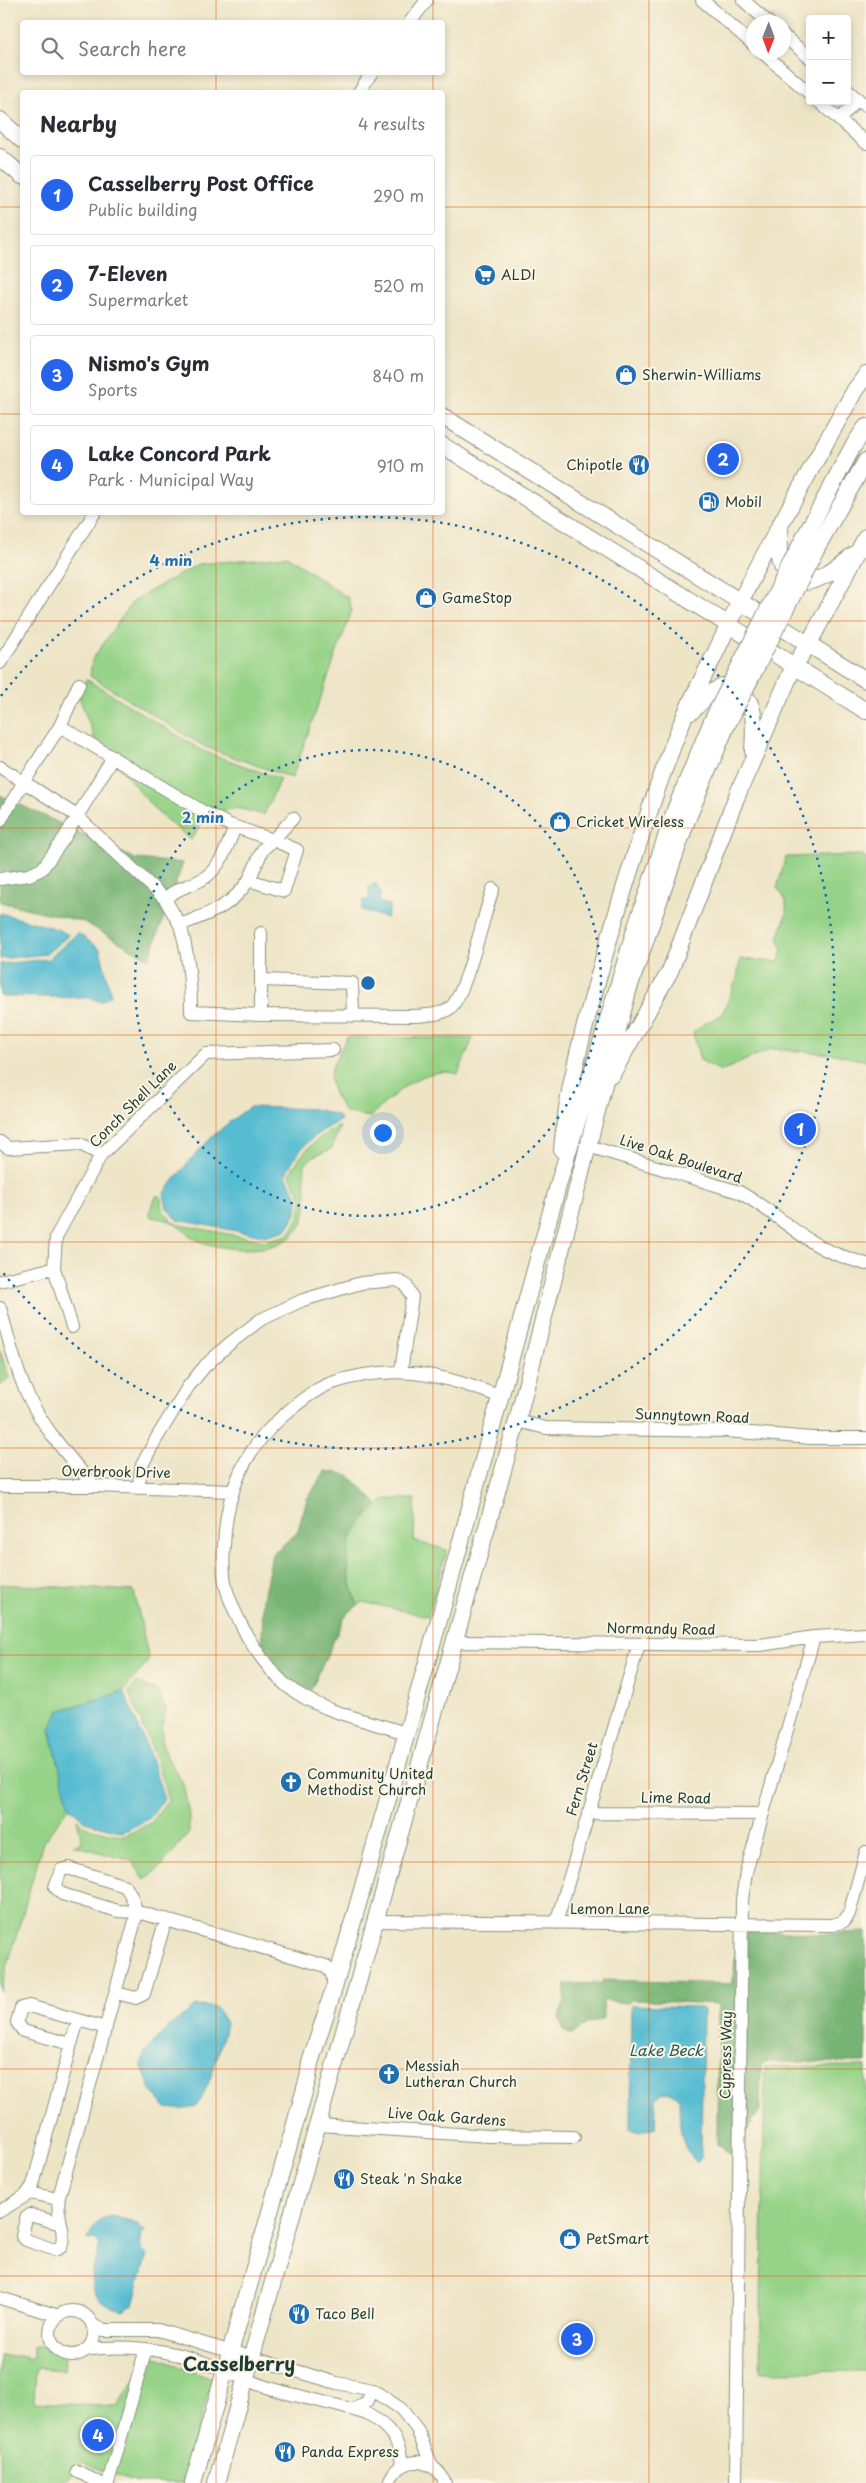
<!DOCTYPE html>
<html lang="en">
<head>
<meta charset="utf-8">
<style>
  body { margin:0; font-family:"Playpen Sans",sans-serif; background:#f7f7f7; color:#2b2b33 }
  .controls { position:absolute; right:15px; top:15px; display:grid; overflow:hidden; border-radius:5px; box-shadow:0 2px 8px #0003 }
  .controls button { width:45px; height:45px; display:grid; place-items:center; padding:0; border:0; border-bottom:1px solid #e1e1e2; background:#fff; color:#2b2b33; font:25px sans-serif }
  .compass { position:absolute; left:746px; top:15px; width:45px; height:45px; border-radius:50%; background:#fff; box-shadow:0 2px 8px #0003; rotate:181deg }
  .you { position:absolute; left:382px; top:1132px; width:18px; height:18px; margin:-12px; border:4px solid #fff; border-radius:50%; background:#1a73e8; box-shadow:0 0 0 8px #1a73e833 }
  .badge { display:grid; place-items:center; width:32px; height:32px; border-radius:50%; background:#2563eb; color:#fff; font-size:16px; font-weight:700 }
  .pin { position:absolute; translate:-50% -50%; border:2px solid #fff; box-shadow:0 1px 5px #0006 }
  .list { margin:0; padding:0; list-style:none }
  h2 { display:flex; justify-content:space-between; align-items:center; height:65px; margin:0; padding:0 20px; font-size:21px }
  h2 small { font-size:16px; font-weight:400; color:#7c7c81 }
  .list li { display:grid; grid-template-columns:32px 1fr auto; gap:15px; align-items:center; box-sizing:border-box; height:80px; margin:0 10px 10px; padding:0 10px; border:1px solid #e1e1e2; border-radius:5px }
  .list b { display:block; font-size:19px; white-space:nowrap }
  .list p { margin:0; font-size:16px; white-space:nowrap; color:#7c7c81 }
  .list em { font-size:16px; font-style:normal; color:#7c7c81 }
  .icon { flex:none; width:28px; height:28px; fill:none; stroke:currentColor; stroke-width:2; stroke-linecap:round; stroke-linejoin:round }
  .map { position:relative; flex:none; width:866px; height:2483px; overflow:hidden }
  .search { position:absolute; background:#fff; box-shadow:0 2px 8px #0003; left:20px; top:20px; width:425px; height:55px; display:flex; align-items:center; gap:12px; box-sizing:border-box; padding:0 18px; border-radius:5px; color:#7c7c81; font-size:19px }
  .panel { position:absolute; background:#fff; box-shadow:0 2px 8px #0003; left:20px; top:90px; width:425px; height:425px; border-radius:5px }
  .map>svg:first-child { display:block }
  .green { fill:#96d388; stroke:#5a885e }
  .forest { fill:#78b574; stroke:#4c7954 }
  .water { fill:#54bcd2; stroke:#3a7c83 }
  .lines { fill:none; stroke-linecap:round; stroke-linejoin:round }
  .minor-casing { stroke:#86917e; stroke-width:14 }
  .major-casing { stroke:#86917e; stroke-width:18 }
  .minor { stroke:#fff; stroke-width:12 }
  .major { stroke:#fff; stroke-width:16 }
  .major-bridge-casing { stroke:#86917e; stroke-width:18; stroke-linecap:butt }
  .major-bridge { stroke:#fff; stroke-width:16 }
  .grid { fill:none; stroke:#de580e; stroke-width:1; stroke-opacity:0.55 }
  .ring { fill:none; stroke:#1f6fb2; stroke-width:2.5; stroke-dasharray:2.5 5 }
  .labels { text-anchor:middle; stroke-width:4; stroke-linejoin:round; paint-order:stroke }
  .poi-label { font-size:14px; fill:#1f3d34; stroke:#fcf5e5; text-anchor:start }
  .street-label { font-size:14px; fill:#1f3d34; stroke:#fcf5e5 }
  .water-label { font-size:15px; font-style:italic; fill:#2c5d5c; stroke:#fcf5e5 }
  .district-label { font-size:19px; font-weight:bold; fill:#1f3d34; stroke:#fcf5e5 }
  .centre { fill:#1f6fb2; stroke:#fcf5e5; stroke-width:2.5 }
  .ring-label { font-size:15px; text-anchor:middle; font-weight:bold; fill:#1f6fb2; stroke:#fcf5e5; stroke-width:4; stroke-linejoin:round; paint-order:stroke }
</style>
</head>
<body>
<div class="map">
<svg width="866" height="2483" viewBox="0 0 866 2483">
  <rect width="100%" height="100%" fill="#fcf5e5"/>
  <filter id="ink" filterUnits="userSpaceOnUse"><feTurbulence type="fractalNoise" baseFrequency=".02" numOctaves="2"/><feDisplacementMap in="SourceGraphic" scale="10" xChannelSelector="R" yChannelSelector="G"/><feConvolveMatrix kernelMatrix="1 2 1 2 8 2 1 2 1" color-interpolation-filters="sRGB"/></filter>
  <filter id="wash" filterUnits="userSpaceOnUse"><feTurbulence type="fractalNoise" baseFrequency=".0096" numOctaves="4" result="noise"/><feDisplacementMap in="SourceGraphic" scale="20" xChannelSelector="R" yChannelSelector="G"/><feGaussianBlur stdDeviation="1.12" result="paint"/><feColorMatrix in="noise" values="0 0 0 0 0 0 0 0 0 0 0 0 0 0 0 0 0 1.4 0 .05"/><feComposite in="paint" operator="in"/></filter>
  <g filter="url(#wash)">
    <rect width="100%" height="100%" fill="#eee5c7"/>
    <path class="green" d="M287 556 348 598 352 610 292 778 205 747 90 676 92 660 133 601 198 564Z
      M86 679 203 751 280 779 264 815 237 808 208 813 191 840 157 812 95 739 79 697Z
      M862 855 866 858V1061L834 1054 771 1049 721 1071 700 1060 693 1033 705 1023 722 1015 737 978 740 959 778 962 783 950 778 938C785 919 793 905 777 888L786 857Z
      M347 1037 473 1038 458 1074C422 1064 394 1095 370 1117L346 1113C321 1077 329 1073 347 1037Z
      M340 1126 331 1149 314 1156 305 1164C303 1182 309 1197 305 1214 297 1256 233 1253 202 1242 190 1238 181 1227 170 1221 164 1219 157 1218 151 1217L149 1212 157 1195 160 1196 164 1212 176 1224 264 1241 288 1235C297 1224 307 1205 299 1191 295 1184 292 1181 290 1173 301 1152 318 1137 340 1126Z
      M0 1350 9 1379 0 1386Z
      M386 1499H415L414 1541 447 1550 428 1616 362 1602 358 1605C351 1587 342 1554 351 1536 359 1521 373 1510 386 1499Z
      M0 1584 134 1591 149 1660 124 1691 59 1711 50 1729 69 1807 43 1842 0 1993Z
      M137 1682 158 1692 166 1709 162 1725V1742L168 1759 183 1783 189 1815V1833L161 1866 145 1880 132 1861 73 1845 82 1843 77 1819 87 1828 124 1836 152 1822 168 1800 154 1753 129 1692Z
      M866 2066V2371L760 2372 765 2067Z
      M33 2346H44L65 2358 64 2370 36 2368 34 2402 116 2407 153 2356 212 2379 183 2483H137L82 2463 77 2471 61 2483H0V2356H26V2359L33 2357Z"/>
    <path class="forest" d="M0 795 135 859 183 863 149 959 84 922 0 902Z
      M325 1471 349 1475 378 1505C342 1536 341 1562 358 1605L345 1616 311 1690C286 1681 278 1669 262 1650L263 1599 272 1554 297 1533 307 1499Z
      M747 1930 823 1934 866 1932V2062H764L761 2067 760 2110 745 2133Z
      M737 1945 735 2148 731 2154 717 2144 718 2004 631 2000 627 2003 603 2000 604 2018 585 2025 572 2035 564 2031 559 2017 565 1999V1984L602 1983 603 1980 732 1984Z"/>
    <path class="water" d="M375 883 381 893 379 902 390 905 387 918 361 910 364 900H369L370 893 368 888Z
      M0 913 57 929 69 935 46 954 0 959Z
      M78 933 100 949 111 995 100 1002 91 998 0 996V964L48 959Z
      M250 1107 315 1109 337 1115 341 1120C316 1132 298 1148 286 1173 288 1182 292 1186 296 1194 302 1207 293 1220 286 1230L264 1236 178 1220 167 1208 164 1194C189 1159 214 1131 250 1107Z
      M124 1691 150 1755 164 1799 150 1818 123 1832 88 1823 69 1807 50 1729 59 1711Z
      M631 2005 698 2007 703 2010 701 2156 696 2163C678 2143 680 2124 679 2098L671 2092 661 2093 656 2099 655 2128 639 2133 630 2130Z
      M196 2006 216 2007 226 2023C224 2037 207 2096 197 2105 190 2111 175 2109 166 2108L151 2090 141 2064 145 2052 168 2027Z
      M111 2216 135 2222 145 2231C138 2239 138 2247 147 2254L133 2305 123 2311C83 2299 90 2278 100 2245L95 2239 88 2240C92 2227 98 2220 111 2216Z"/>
  </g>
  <g filter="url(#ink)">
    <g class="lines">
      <g class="minor-casing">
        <path id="minor" d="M702 0 754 45
          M743 0 768 22
          M410 22 427 0
          M784 36 810 58
          M762 52 810 94
          M847 90 866 106
          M359 92 372 72
          M818 101 866 143
          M839 120 858 99
          M0 663 95 512
          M60 726 79 684
          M0 767 24 782 60 726 202 811 230 825 273 840 293 818
          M0 821 24 782 77 816 165 899
          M235 827C227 847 220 871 199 881 187 887 174 889 165 899L180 925C210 913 230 908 249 880
          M273 840 297 850 284 891 249 880 263 849Z
          M0 879 29 875 42 869 63 840 113 757
          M180 925C189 954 191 982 191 1012L261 1015V933
          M261 980 352 983 353 1016
          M261 1015 417 1016C427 1015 442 1015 450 1008 466 995 484 913 493 889
          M0 1142 8 1148 80 1144 101 1155
          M588 1146 739 1192C765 1206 787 1226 812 1242 829 1253 847 1258 866 1264
          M0 1281 54 1268
          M0 1308C8 1335 14 1364 25 1389 41 1426 68 1456 94 1486
          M72 1327 54 1268 56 1237 101 1155 206 1054 333 1050
          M517 1421 546 1428 726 1431 812 1438H866
          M0 1486H94L232 1491
          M138 1488 142 1465 156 1439 188 1387 205 1366 229 1344 260 1320 303 1300 361 1283 397 1280 406 1285 412 1297 401 1371
          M454 1642 760 1645 814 1637 866 1634
          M405 1733C366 1720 320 1712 287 1686 270 1672 258 1654 247 1636 239 1620 230 1604 226 1587 223 1575 223 1559 224 1546 226 1492 244 1449 285 1414 298 1403 316 1388 332 1383 394 1362 442 1374 501 1397
          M588 1813 763 1814
          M375 1921 833 1925 844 1921 849 1914 866 1852
          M556 1923 639 1644
          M116 1993 136 1998 144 1994 166 1919
          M78 2020 71 2044 23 2031 17 2022 21 2008 29 2006 106 2028
          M318 2125 489 2136 574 2137
          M27 2194 33 2185 71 2044
          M0 2211 30 2193 58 2199
          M61 2224 30 2215 26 2218 22 2236 26 2240 55 2250 61 2247C67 2231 55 2214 59 2197L136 1917C136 1907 132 1895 125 1886L68 1868 61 1870 55 1887 62 1894 118 1911C125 1911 131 1912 138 1912L326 1966 332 1974 334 1987
          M0 2298 59 2316
          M50 2333a22 22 0 1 1 44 0a22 22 0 1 1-44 0Z
          M92 2325 103 2330H158L337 2383 373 2390 401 2409 417 2429 432 2466
          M85 2350C127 2344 172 2350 213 2366 230 2372 246 2380 263 2386 297 2397 333 2403 367 2414 388 2426 401 2440 402 2466
          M353 2409 367 2402 373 2390
          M77 2471 99 2483
          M108 2483 146 2349
          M389 2483C398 2454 435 2456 445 2483
          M736 2483 742 1900 746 1872 814 1637"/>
      </g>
      <g class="major-casing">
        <path id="major" d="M0 120 22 140
          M0 157 22 176
          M442 416 866 680
          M442 445 866 711
          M780 530C775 565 786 598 827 574 836 569 844 562 853 555
          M804 538 852 448 866 427
          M818 545 866 461
          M691 712 709 694 723 686C758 690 755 723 753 751
          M612 1074 670 971 736 798 794 666 808 645 866 537
          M562 1150C567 1083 587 1018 605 953 627 877 651 801 680 727 690 702 702 679 714 656 756 565 806 478 855 390L866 375
          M193 2483 308 2078 310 2063 334 1988 447 1592 559 1182 635 930 675 810 712 721
          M216 2483 517 1421 628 991 687 820 726 727"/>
      </g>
      <use href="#minor" class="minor"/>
      <use href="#major" class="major"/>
      <g class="major-bridge-casing">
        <path id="major-bridge" d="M712 721 804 538
          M726 727 818 545"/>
      </g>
      <use href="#major-bridge" class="major-bridge"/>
    </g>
  </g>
  <path class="grid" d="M216 0V22M433 0V22M649 0V2483M216 72V92M433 72V92M0 207H22M442 207H866M0 414H22M442 414H866M216 512V2483M433 512V2483M0 621H866M0 828H866M0 1035H866M0 1242H866M0 1448H866M0 1655H866M0 1862H866M0 2069H866M0 2276H866"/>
  <g class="ring">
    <circle cx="368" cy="983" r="233"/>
    <path d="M1 696A466 466 0 1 1 1 1270"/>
  </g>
  <defs>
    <g id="supermarket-disc" transform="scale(1.125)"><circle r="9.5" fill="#1f6fb2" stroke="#fcf5e5"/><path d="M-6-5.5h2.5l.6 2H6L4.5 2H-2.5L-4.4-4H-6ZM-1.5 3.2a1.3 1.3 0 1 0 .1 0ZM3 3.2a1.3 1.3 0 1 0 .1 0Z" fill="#fff"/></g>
    <g id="shop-disc" transform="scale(1.125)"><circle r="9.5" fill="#1f6fb2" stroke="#fcf5e5"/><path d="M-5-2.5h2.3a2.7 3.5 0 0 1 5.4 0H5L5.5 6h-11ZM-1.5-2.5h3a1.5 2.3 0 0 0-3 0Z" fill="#fff"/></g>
    <g id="restaurant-disc" transform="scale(1.125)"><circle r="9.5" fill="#1f6fb2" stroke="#fcf5e5"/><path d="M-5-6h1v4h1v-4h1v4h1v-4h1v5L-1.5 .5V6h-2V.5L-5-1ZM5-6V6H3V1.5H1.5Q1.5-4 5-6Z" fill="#fff"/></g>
    <g id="fuel-disc" transform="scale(1.125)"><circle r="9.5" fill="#1f6fb2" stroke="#fcf5e5"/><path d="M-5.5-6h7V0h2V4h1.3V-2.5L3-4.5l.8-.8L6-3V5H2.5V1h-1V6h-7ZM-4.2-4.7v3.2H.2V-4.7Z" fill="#fff"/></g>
    <g id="church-disc" transform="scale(1.125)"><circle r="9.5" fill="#1f6fb2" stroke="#fcf5e5"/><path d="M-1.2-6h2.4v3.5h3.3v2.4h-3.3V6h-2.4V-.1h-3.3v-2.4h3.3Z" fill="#fff"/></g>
  </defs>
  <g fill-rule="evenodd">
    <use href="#supermarket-disc" x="485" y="275"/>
    <use href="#shop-disc" x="626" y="375"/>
    <use href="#restaurant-disc" x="639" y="465"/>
    <use href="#fuel-disc" x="709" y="502"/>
    <use href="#shop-disc" x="426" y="598"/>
    <use href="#shop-disc" x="560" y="822"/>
    <use href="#church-disc" x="291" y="1782"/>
    <use href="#church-disc" x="389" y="2074"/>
    <use href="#restaurant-disc" x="344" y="2179"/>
    <use href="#shop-disc" x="570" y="2239"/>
    <use href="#restaurant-disc" x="299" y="2314"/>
    <use href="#restaurant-disc" x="285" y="2452"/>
  </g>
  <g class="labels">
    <g class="poi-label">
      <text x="501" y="280">ALDI</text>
      <text x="642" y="380">Sherwin-Williams</text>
      <text x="623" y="470" text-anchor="end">Chipotle</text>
      <text x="725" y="507">Mobil</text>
      <text x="442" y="603">GameStop</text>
      <text x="576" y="827">Cricket Wireless</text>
      <text x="307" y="1779">Community United<tspan x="307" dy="16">Methodist Church</tspan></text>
      <text x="405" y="2071">Messiah<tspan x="405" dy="16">Lutheran Church</tspan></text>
      <text x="360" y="2184">Steak 'n Shake</text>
      <text x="586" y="2244">PetSmart</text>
      <text x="315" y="2319">Taco Bell</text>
      <text x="301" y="2457">Panda Express</text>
    </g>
    <g class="street-label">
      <text transform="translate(133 1104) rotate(-45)" y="5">Conch Shell Lane</text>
      <text transform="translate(681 1159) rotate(18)" y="5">Live Oak Boulevard</text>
      <text transform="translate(692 1416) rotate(2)" y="5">Sunnytown Road</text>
      <text transform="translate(116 1472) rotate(1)" y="5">Overbrook Drive</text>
      <text transform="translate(661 1629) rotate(1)" y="5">Normandy Road</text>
      <text transform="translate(582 1779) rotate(-73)" y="5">Fern Street</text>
      <text transform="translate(676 1798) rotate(1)" y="5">Lime Road</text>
      <text x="610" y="1914">Lemon Lane</text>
      <text transform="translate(726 2055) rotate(-89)" y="5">Cypress Way</text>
      <text transform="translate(447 2117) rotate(4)" y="5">Live Oak Gardens</text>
    </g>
    <g class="water-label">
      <text x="666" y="2056">Lake Beck</text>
    </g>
    <g class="district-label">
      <text x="239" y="2371">Casselberry</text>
    </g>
  </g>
  <circle cx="368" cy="983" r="8" class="centre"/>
  <g class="ring-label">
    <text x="171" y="566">4 min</text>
    <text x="203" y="823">2 min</text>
  </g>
</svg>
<div class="controls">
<button>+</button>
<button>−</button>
</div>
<svg class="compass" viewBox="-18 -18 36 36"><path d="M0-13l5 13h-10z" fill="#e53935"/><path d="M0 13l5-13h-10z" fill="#7c7c81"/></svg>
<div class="you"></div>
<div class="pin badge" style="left:800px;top:1129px">1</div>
<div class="pin badge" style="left:723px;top:459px">2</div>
<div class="pin badge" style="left:577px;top:2339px">3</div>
<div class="pin badge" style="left:98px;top:2435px">4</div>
<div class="search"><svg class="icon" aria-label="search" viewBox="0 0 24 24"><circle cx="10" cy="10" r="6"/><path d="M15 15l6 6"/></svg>Search here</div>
<section class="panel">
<h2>Nearby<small>4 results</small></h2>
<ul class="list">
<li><span class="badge">1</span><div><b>Casselberry Post Office</b><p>Public building</p></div><em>290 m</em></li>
<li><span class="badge">2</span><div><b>7-Eleven</b><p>Supermarket</p></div><em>520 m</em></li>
<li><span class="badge">3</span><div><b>Nismo's Gym</b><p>Sports</p></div><em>840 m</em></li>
<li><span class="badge">4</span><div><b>Lake Concord Park</b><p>Park · Municipal Way</p></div><em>910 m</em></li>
</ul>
</section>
</div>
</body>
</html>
